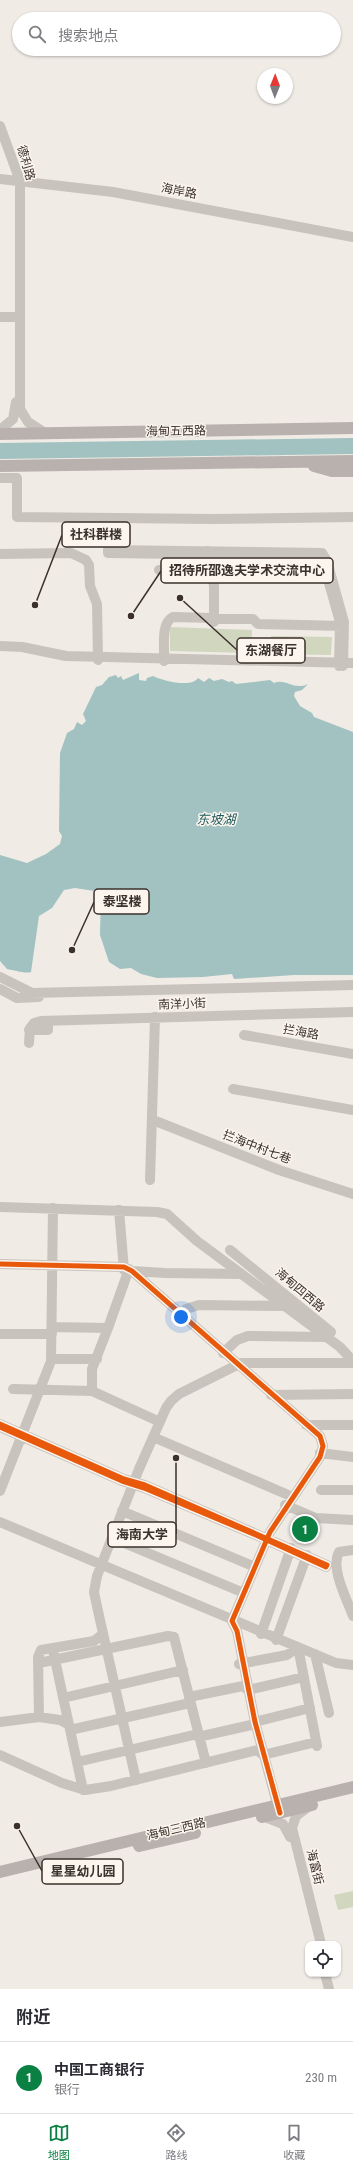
<!DOCTYPE html>
<html lang="zh">
<head>
<meta charset="utf-8">
<style>
  body { margin:0; font-family:"Roboto Condensed","Noto Sans SC",sans-serif; background:#f7f7f7; color:#2b2b33 }
  .controls { position:absolute; right:12px; bottom:12px; display:grid; overflow:hidden; border-radius:8px; box-shadow:0 1px 3px #0004 }
  .controls button { width:36px; height:36px; display:grid; place-items:center; padding:0; border:0; border-bottom:1px solid #e1e1e2; background:#fff; color:#2b2b33; font:20px sans-serif }
  .compass { position:absolute; left:257px; top:68px; width:36px; height:36px; border-radius:50%; background:#fff; box-shadow:0 1px 3px #0004; rotate:1deg }
  .you { position:absolute; left:181px; top:1317px; width:14px; height:14px; margin:-10px; border:3px solid #fff; border-radius:50%; background:#1a73e8; box-shadow:0 0 0 6px #1a73e833 }
  .badge { display:grid; place-items:center; width:26px; height:26px; border-radius:50%; background:#0b8043; color:#fff; font-size:13px; font-weight:700 }
  .pin { position:absolute; translate:-50% -50%; border:2px solid #fff; box-shadow:0 1px 4px #0006 }
  .list { margin:0; padding:0; list-style:none }
  h2 { display:flex; justify-content:space-between; align-items:center; height:52px; margin:0; padding:0 16px; font-size:17px }
  h2 small { font-size:13px; font-weight:400; color:#7c7c81 }
  .list li { display:grid; grid-template-columns:26px 1fr auto; gap:12px; align-items:center; box-sizing:border-box; height:72px; padding:0 16px; border-top:1px solid #e1e1e2 }
  .list b { display:block; font-size:15px; white-space:nowrap }
  .list p { margin:0; font-size:13px; white-space:nowrap; color:#7c7c81 }
  .list em { font-size:13px; font-style:normal; color:#7c7c81 }
  .icon { flex:none; width:22px; height:22px; fill:none; stroke:currentColor; stroke-width:2; stroke-linecap:round; stroke-linejoin:round }
  .map { position:relative; flex:none; width:353px; height:1989px; overflow:hidden }
  .search { position:absolute; background:#fff; box-shadow:0 1px 3px #0004; left:12px; right:12px; top:12px; height:44px; display:flex; align-items:center; gap:10px; box-sizing:border-box; padding:0 14px; border-radius:22px; color:#7c7c81; font-size:15px }
  .sheet { height:124px; background:#fff }
  nav { display:flex; justify-content:space-around; align-items:center; box-sizing:border-box; height:56px; border-top:1px solid #e1e1e2; background:#fff; font-size:11px; color:#7c7c81 }
  nav a { display:grid; justify-items:center; gap:2px }
  nav .on { color:#0b8043 }
  .map>svg:first-child { display:block }
  .green { fill:#d1d6bf }
  .water { fill:#a1c2c1 }
  .lines { fill:none; stroke-linecap:round; stroke-linejoin:round }
  .minor { stroke:#c9c3be; stroke-width:10 }
  .major { stroke:#b8b1ad; stroke-width:12 }
  .cycleway-casing { stroke:#fbf5ee; stroke-width:8 }
  .cycleway { stroke:#e8590c; stroke-width:5 }
  .labels { text-anchor:middle; stroke-width:3; stroke-linejoin:round; paint-order:stroke }
  .street-label { font-size:12px; fill:#3b302b; stroke:#fbf5ee }
  .water-label { font-size:13px; font-style:italic; fill:#1f5a5e; stroke:#fbf5ee }
  .leader { fill:none; stroke:#3b302b; stroke-width:1.5 }
  .callout-dot { fill:#3b302b; stroke:#fbf5ee; stroke-width:1.5 }
  .callout { fill:#fbf5ee; stroke:#3b302b; stroke-width:1.5 }
  .callout-label { font-size:13px; text-anchor:middle; font-weight:bold; fill:#3b302b }
</style>
</head>
<body>
<div class="map">
<svg width="353" height="1989" viewBox="0 0 353 1989">
  <rect width="100%" height="100%" fill="#f0ebe5"/>
  <path class="green" d="M170 627 252 630 251 653 170 651Z
    M271 636 332 637 331 655 270 654Z
    M353 1891V1907L338 1910 334 1895Z"/>
  <path class="water" d="M353 438V454L0 459V443Z
    M139 673V680L146 681 147 678 153 676C163 681 192 688 198 678L204 682 209 678 214 681 222 679 229 682 232 681 236 684 270 680 274 683C286 678 294 691 308 684L302 690 295 692 294 696 300 706 312 713 314 717 353 732V975H294L234 979 232 974 203 977 157 978 141 974 131 968 120 969 109 962 100 935 101 892 75 888 64 890 52 908 39 916 31 972C25 974 14 970 7 969L0 961V855L27 863 46 854 60 844 62 836 59 831 60 753 67 733 74 729 77 722 82 725 86 721 83 714 96 687 102 685 109 677 116 675 118 678 121 676 123 680Z"/>
  <g class="lines">
    <path class="minor" d="M0 126 20 181V409L28 422 45 433
      M0 179 113 192 353 237
      M0 317H20
      M0 430 13 419 16 402
      M0 478H17V517L213 519 353 517
      M207 551V561L214 585V622
      M0 554 71 553 86 560 89 565 90 586 97 604 98 660
      M159 570H210
      M0 646 22 647 66 656 353 663
      M164 661C165 649 160 623 173 617L253 619 258 624 344 626
      M339 666 340 622 323 562 319 556 108 553V550L322 553 327 561 344 622 343 666
      M0 977 32 993 353 985
      M0 989 17 998 39 997
      M29 1030H48V1021
      M244 1035 353 1054
      M29 1043 30 1028 34 1023 41 1021 353 1012
      M233 1089 353 1110
      M153 1120 279 1170 353 1194
      M150 1180 155 1017
      M0 1207 157 1212 167 1214 197 1241 340 1347 353 1361
      M119 1210 124 1270
      M230 1250 331 1332
      M0 1264 124 1267 132 1271 320 1436 323 1446 320 1457 270 1532 232 1621 237 1631 255 1722 279 1811
      M132 1271 165 1273 242 1274
      M180 1316 186 1309 199 1305 287 1306
      M52 1327 108 1328 129 1269
      M108 1328 92 1369V1391L160 1422
      M0 1334H52
      M223 1353 237 1340 248 1336 326 1337
      M51 1359H97
      M13 1389 92 1391
      M271 1395 353 1394
      M0 1424 124 1479 145 1485 327 1565 326 1567 258 1536 144 1488 122 1481 0 1427
      M306 1425H353
      M153 1437 293 1497
      M320 1453 353 1457
      M321 1490H353
      M0 1491 51 1361 53 1208
      M285 1505 316 1518 353 1520
      M122 1511 255 1567
      M0 1522 336 1663 353 1665
      M112 1538 244 1593
      M353 1550 339 1552C330 1569 347 1599 353 1616
      M261 1634 291 1548
      M276 1640 307 1555
      M298 1647 317 1746
      M315 1654 329 1713
      M54 1655 83 1790
      M39 1663 168 1636 174 1637 206 1763
      M239 1664 287 1655 298 1647
      M189 1697 243 1686 248 1690 304 1677
      M63 1698 183 1670
      M39 1717 60 1720 69 1725
      M0 1722 39 1717 38 1657 41 1650 94 1641 103 1634
      M70 1730 190 1703
      M198 1737 251 1725 255 1722 310 1708
      M0 1755 62 1783 85 1790 111 1786 257 1750 263 1755 316 1742
      M77 1762 198 1734
      M136 1780 98 1611 94 1592 97 1576 139 1469 166 1408 171 1401 179 1394 241 1363H353
      M308 1807 296 1816 292 1828 321 1944
      M265 1817 283 1824 290 1837
      M325 1974 329 1989"/>
    <path class="major" d="M0 434 353 428
      M0 466 353 461
      M314 466 332 471H353
      M262 1817 312 1805
      M139 1846 195 1833
      M0 1872 353 1787"/>
    <g class="cycleway-casing">
      <path id="cycleway" d="M0 1264 124 1267 132 1271 320 1436 323 1446 320 1457 270 1532 232 1621 237 1631 255 1722 280 1813
        M0 1424 124 1479 145 1485 327 1565 326 1567 258 1536 144 1488 122 1481 0 1427"/>
    </g>
    <use href="#cycleway" class="cycleway"/>
  </g>
  <g class="labels">
    <g class="street-label">
      <text transform="translate(26 163) rotate(74)" y="4">德利路</text>
      <text transform="translate(179 191) rotate(11)" y="4">海岸路</text>
      <text transform="translate(176 431) rotate(-1)" y="4">海甸五西路</text>
      <text transform="translate(182 1004) rotate(-2)" y="4">南洋小街</text>
      <text transform="translate(301 1032) rotate(10)" y="4">拦海路</text>
      <text transform="translate(257 1147) rotate(21)" y="4">拦海中村七巷</text>
      <text transform="translate(300 1290) rotate(40)" y="4">海甸四西路</text>
      <text transform="translate(176 1829) rotate(-13)" y="4">海甸三西路</text>
      <text transform="translate(315 1867) rotate(76)" y="4">海富街</text>
    </g>
    <g class="water-label">
      <text x="216" y="824">东坡湖</text>
    </g>
  </g>
  <path class="leader" d="M35 605L62 535M131 616L161 571M180 598L237 650M72 950L94 902M176 1458L176 1534M17 1826L42 1871"/>
  <g class="callout-dot">
    <circle cx="35" cy="605" r="4"/>
    <circle cx="131" cy="616" r="4"/>
    <circle cx="180" cy="598" r="4"/>
    <circle cx="72" cy="950" r="4"/>
    <circle cx="176" cy="1458" r="4"/>
    <circle cx="17" cy="1826" r="4"/>
  </g>
  <g class="callout">
    <rect x="62" y="522" width="68" height="25" rx="4"/>
    <rect x="161" y="558" width="172" height="25" rx="4"/>
    <rect x="237" y="638" width="68" height="25" rx="4"/>
    <rect x="94" y="889" width="55" height="25" rx="4"/>
    <rect x="108" y="1522" width="68" height="25" rx="4"/>
    <rect x="42" y="1859" width="81" height="25" rx="4"/>
  </g>
  <g class="callout-label">
    <text x="96" y="539">社科群楼</text>
    <text x="247" y="575">招待所邵逸夫学术交流中心</text>
    <text x="271" y="655">东湖餐厅</text>
    <text x="122" y="906">泰坚楼</text>
    <text x="142" y="1539">海南大学</text>
    <text x="83" y="1876">星星幼儿园</text>
  </g>
</svg>
<div class="controls">
<button><svg class="icon" aria-label="locate" viewBox="0 0 24 24"><circle cx="12" cy="12" r="6"/><path d="M12 2v4M12 18v4M2 12h4M18 12h4"/></svg></button>
</div>
<svg class="compass" viewBox="-18 -18 36 36"><path d="M0-13l5 13h-10z" fill="#e53935"/><path d="M0 13l5-13h-10z" fill="#7c7c81"/></svg>
<div class="you"></div>
<div class="pin badge" style="left:305px;top:1529px">1</div>
<div class="search"><svg class="icon" aria-label="search" viewBox="0 0 24 24"><circle cx="10" cy="10" r="6"/><path d="M15 15l6 6"/></svg>搜索地点</div>
</div>
<section class="sheet">
<h2>附近<small></small></h2>
<ul class="list">
<li><span class="badge">1</span><div><b>中国工商银行</b><p>银行</p></div><em>230 m</em></li>
</ul>
</section>
<nav>
<a class="on"><svg class="icon" aria-label="map" viewBox="0 0 24 24"><path d="M3 6l6-2 6 2 6-2v14l-6 2-6-2-6 2zM9 4v14M15 6v14"/></svg>地图</a>
<a><svg class="icon" aria-label="directions" viewBox="0 0 24 24"><path d="M12 3l9 9-9 9-9-9zM9 14v-3h6M13 9l2 2-2 2"/></svg>路线</a>
<a><svg class="icon" aria-label="saved" viewBox="0 0 24 24"><path d="M7 4h10v16l-5-4-5 4z"/></svg>收藏</a>
</nav>
</body>
</html>
